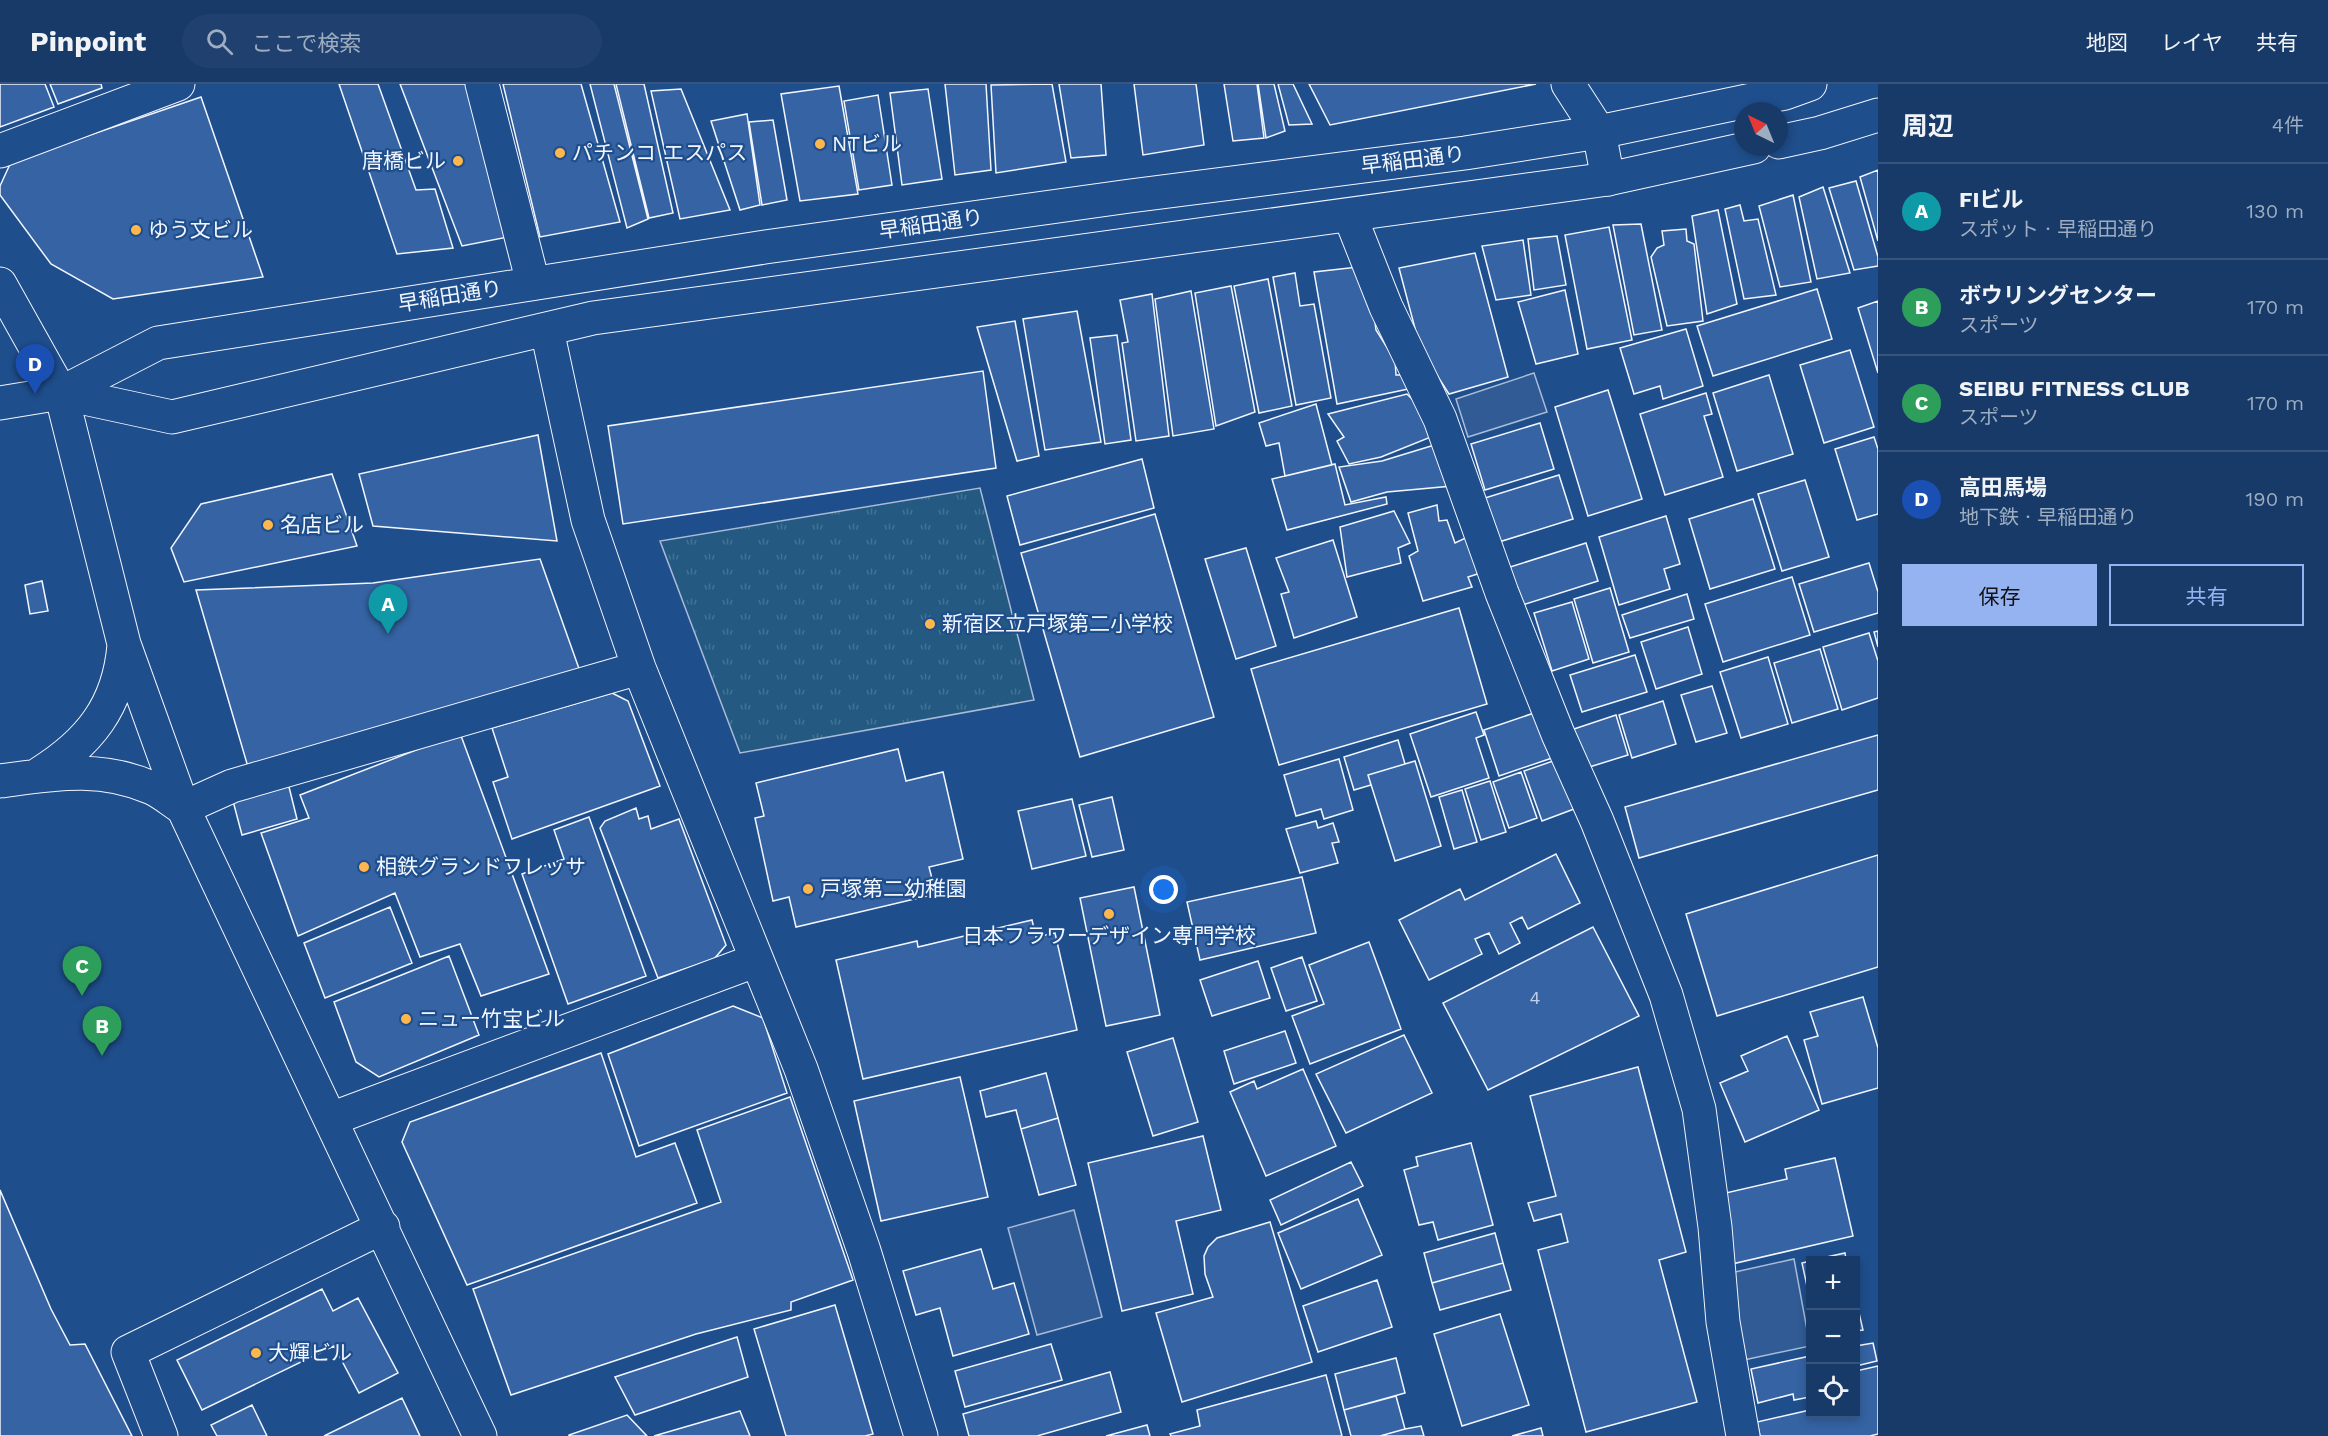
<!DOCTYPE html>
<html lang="ja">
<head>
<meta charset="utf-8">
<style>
  body { margin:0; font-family:"Work Sans","Noto Sans JP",sans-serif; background:#20416f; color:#f1f3f6 }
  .controls { position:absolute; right:18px; bottom:18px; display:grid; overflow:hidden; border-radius:0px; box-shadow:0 3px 9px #0003 }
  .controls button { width:54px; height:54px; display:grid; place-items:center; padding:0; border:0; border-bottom:2px solid #36547d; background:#173a69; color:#f1f3f6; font:30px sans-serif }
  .compass { position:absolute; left:1734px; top:18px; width:54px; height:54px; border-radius:50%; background:#173a69; box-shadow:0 3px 9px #0003; rotate:317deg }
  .you { position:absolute; left:1164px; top:806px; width:21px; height:21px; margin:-15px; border:4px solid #fff; border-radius:50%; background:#1a73e8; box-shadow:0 0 0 9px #1a73e833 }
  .badge { display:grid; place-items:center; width:39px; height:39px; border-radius:50%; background:#95b2f1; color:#fff; font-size:20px; font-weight:700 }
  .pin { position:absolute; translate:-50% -50px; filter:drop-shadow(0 2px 3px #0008) }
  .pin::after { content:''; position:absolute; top:32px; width:21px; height:18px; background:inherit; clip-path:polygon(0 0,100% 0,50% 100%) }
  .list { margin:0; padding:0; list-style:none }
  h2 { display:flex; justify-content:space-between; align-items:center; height:78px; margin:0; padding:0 24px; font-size:26px }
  h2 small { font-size:20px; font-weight:400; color:#9eadc0 }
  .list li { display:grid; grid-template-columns:39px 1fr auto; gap:18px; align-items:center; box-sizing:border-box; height:96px; padding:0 24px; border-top:2px solid #36547d }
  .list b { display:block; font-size:22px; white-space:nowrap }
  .list p { margin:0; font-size:20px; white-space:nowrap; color:#9eadc0 }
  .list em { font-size:20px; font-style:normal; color:#9eadc0 }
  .actions { display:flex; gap:12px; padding:18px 24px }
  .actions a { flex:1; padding:14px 0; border:2px solid #95b2f1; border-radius:0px; text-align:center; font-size:21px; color:#95b2f1 }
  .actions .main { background:#95b2f1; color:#111 }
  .icon { flex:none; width:33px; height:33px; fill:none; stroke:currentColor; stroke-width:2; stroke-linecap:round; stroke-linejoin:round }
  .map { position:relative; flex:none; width:1878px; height:1352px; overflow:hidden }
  header { display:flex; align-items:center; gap:36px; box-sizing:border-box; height:84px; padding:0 30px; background:#173a69; border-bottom:2px solid #36547d }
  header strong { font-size:28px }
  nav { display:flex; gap:33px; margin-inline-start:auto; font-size:21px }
  .search { width:420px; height:54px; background:#20416f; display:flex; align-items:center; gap:15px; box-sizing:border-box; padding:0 21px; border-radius:33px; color:#9eadc0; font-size:22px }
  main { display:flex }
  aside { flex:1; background:#173a69 }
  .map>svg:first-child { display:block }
  .grass { fill:url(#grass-tufts); stroke:#a8bbd7; stroke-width:1.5 }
  .parking { fill:#305b95; stroke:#a8bbd7; stroke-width:1.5 }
  .building { fill:#3563a3; stroke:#f2f6ff; stroke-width:1.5 }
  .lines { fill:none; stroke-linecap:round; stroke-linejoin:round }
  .minor-casing { stroke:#f2f6ff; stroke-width:35 }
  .major-casing { stroke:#f2f6ff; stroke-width:35 }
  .minor { stroke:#1f4e8c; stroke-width:33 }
  .major { stroke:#1f4e8c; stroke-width:33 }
  .poi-dot { fill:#ffb74d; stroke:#1f4e8c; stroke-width:2 }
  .labels { text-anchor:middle; stroke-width:4.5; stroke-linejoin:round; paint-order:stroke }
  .number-label { font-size:18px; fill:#c3d1e8 }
  .poi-label { font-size:21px; fill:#f2f6ff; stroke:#1f4e8c; text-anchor:start }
  .street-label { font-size:21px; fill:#f2f6ff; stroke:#1f4e8c }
</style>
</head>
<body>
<header>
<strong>Pinpoint</strong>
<div class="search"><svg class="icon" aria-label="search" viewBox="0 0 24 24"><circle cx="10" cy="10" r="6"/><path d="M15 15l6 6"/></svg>ここで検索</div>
<nav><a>地図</a><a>レイヤ</a><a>共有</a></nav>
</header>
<main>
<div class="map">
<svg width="1878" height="1352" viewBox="0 0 1878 1352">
  <defs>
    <pattern id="grass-tufts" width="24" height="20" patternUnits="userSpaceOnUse" patternTransform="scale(1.5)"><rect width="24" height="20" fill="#245a82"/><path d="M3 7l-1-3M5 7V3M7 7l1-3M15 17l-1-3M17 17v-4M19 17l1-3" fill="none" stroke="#447295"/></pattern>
  </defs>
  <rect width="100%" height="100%" fill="#1f4e8c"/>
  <path class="grass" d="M980 404 1034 616 740 669 660 457Z"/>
  <path class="parking" d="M1534 289 1547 328 1468 353 1456 315Z
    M1074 1126 1102 1233 1037 1251 1008 1144Z
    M1794 1175 1810 1262 1739 1277 1726 1190Z"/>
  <path class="building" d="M0 0H45L54 23 0 43Z
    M50 0H101L102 4 58 20Z
    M339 0H378L416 106 435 105 453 164 397 170Z
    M400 0H466L508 153 462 162Z
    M503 0H581L620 138 540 153Z
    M590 0H614L648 135 627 144Z
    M616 0H644L673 129 649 134Z
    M945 0H986L991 86 955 91Z
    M1052 0 1066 78 996 89 991 1Z
    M1059 0H1101L1106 71 1071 74Z
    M1134 0H1196L1204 61 1143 71Z
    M1224 0H1257L1264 54 1233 57Z
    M1258 0H1274L1285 47 1266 54Z
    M1278 0H1293L1312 40 1289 41Z
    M1309 0H1536L1330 41Z
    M839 2 858 110 800 117 781 10Z
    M681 5 730 126 680 135 651 7Z
    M928 5 942 95 902 101 890 9Z
    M878 11 892 101 859 106 844 17Z
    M201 13 263 193 113 215 51 180 0 111V102L11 78Z
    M747 30 760 121 740 126 711 37Z
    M773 36 787 116 762 121 749 38Z
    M1878 86V157L1860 93Z
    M1856 97 1878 173V182L1854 186 1829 104Z
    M1823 103 1850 189 1817 195 1799 113Z
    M1793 111 1811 198 1780 203 1759 122Z
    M1740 121 1744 137 1758 135 1776 211 1744 215 1725 125Z
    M1718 126 1737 220 1707 230 1692 132Z
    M1641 140 1662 246 1634 251 1613 141Z
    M1609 143 1632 256 1587 265 1565 151Z
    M1686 145 1687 157 1694 160 1703 237 1667 242 1651 173 1657 164 1664 161 1662 147Z
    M1557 152 1566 201 1534 206 1528 155Z
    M1523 156 1531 211 1496 216 1482 162Z
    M1475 169 1508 293 1449 310 1431 282 1417 252 1399 184Z
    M1358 183 1373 222 1376 246 1395 276 1396 291H1404L1413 304 1337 320 1314 188Z
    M1295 189 1300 222 1314 220 1331 314 1296 321 1273 193Z
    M1268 195 1292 322 1259 329 1234 202Z
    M1231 202 1255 328 1216 342 1195 209Z
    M1817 205 1832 255 1713 292 1697 242Z
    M1565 206 1578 270 1536 280 1518 218Z
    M1191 207 1214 345 1173 352 1155 215Z
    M1152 210 1169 352 1136 357 1122 259 1128 258 1120 216Z
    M1878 217V289L1858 224Z
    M1077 227 1101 358 1045 366 1023 235Z
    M1015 237 1039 372 1017 377 977 243Z
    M1686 245 1703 302 1663 315 1660 302 1634 310 1620 264Z
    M1117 251 1131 356 1105 360 1090 254Z
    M1850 266 1874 343 1824 359 1800 281Z
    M983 287 996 384 623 440 608 342Z
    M1769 291 1793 370 1737 387 1713 309Z
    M1608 306 1642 415 1588 432 1555 323Z
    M1706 309 1712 330 1704 332 1723 393 1665 411 1640 330Z
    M1407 310 1416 319 1436 351 1381 373 1349 380 1337 357 1344 353 1328 330Z
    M1316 320 1332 381 1285 392 1279 359 1266 362 1259 339Z
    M1540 339 1554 385 1485 406 1471 360Z
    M538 351 557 457 373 442 359 390Z
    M1874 353 1878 365V430L1857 436 1835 365Z
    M1441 359 1452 402 1387 408 1351 418 1339 383 1382 377Z
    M1142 375 1154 424 1020 461 1007 412Z
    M1335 380 1345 421 1386 413 1387 420 1287 446 1272 395Z
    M332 390 357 462 184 498 171 464 201 420Z
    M1559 391 1573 435 1499 458 1485 414Z
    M1805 396 1829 473 1782 487 1758 410Z
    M1753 415 1775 485 1710 505 1689 435Z
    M1437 421 1439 437 1447 436 1455 459 1474 450 1487 487 1468 493 1472 503 1423 517 1409 472 1418 467 1408 429Z
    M1394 427 1410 459 1398 464 1401 479 1347 493 1340 443Z
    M1155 430 1214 633 1080 673 1021 469Z
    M1666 432 1680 480 1664 485 1670 505 1619 521 1599 453Z
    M1333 456 1357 533 1294 554 1281 510 1289 508 1276 474Z
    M1586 459 1598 497 1519 522 1507 484Z
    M1246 464 1276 562 1236 575 1205 475Z
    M540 475 582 593 248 683 196 506 373 499Z
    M1869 479 1878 508V529L1814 548 1799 500Z
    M1792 493 1810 551 1723 578 1705 520Z
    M42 497 48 527 30 530 25 501Z
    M1610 504 1629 568 1593 579 1574 515Z
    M1687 510 1694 535 1630 554 1622 531Z
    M1572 518 1589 575 1552 587 1534 529Z
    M1459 524 1487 620 1279 681 1251 585Z
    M1688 543 1702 590 1656 605 1641 558Z
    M1878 547V563L1874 548Z
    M1869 549 1878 577V614L1842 626 1823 563Z
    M1820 565 1838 625 1792 639 1774 579Z
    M1635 571 1647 608 1582 628 1570 591Z
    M1768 573 1788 640 1741 654 1720 588Z
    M1712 602 1727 649 1696 658 1681 611Z
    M612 609 628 617 660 702 512 755 493 698 508 693 492 644Z
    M1663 617 1676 660 1632 674 1619 631Z
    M1476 628 1484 651 1476 654 1489 694 1431 713 1410 650Z
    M1537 628 1552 674 1499 692 1484 646Z
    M1616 631 1628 671 1583 685 1571 646Z
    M460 649 549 890 481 912 460 860 420 873 395 809 298 852 261 749 309 734 300 711Z
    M1878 651V706L1639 774 1625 723Z
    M1398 656 1405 680 1368 691 1371 701 1354 706 1344 673Z
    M898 665 906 697 943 688 963 775 929 783 936 810 796 843 789 813 773 817 755 734 764 732 756 699Z
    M1339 675 1353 726 1324 735 1321 725 1296 732 1284 691Z
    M1556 676 1574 725 1542 737 1524 687Z
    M1415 677 1441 762 1395 777 1368 691Z
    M1521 688 1537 734 1509 744 1493 698Z
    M1490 697 1506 748 1481 756 1465 705Z
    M288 699 297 735 242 751 233 717Z
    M1462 706 1477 758 1454 765 1439 713Z
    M1112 713 1124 766 1092 773 1079 721Z
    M1072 715 1086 772 1032 785 1018 727Z
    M636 724 639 735 648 732 651 745 679 735 726 861 714 875 658 894 600 744 605 737Z
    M589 733 646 892 568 920 522 790 564 775 554 746Z
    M1316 737 1318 744 1333 739 1339 758 1332 759 1338 779 1300 789 1286 745Z
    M1556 770 1580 819 1528 845 1522 833 1510 839 1520 859 1499 870 1489 849 1475 855 1482 870 1429 896 1399 836 1460 805 1465 816Z
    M1878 771V883L1717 932 1686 830Z
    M1302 793 1316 849 1200 876 1187 818Z
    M1134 803 1160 931 1106 942 1080 814Z
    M390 823 412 879 325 914 304 859Z
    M1032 836 1036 853 1055 849 1077 946 863 995 836 876 917 857 918 863Z
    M1593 843 1639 932 1488 1006 1443 919Z
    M1369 858 1401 945 1310 980 1292 932 1324 920 1309 881Z
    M449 872 479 951 379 993 356 978 334 918Z
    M1302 873 1317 917 1286 927 1271 884Z
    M1258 877 1270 914 1212 932 1200 896Z
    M1863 913 1878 964V1004L1822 1020 1804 956 1818 952 1810 928Z
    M733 922 763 934 787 1009 639 1062 608 970Z
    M1285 947 1296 979 1234 1000 1224 967Z
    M1404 951 1432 1009 1346 1049 1316 990Z
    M1787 952 1819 1026 1745 1058 1720 999 1748 987 1741 972Z
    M1173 954 1198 1038 1153 1052 1127 968Z
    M601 969 636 1073 675 1059 697 1119 467 1201 402 1058 410 1038Z
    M1638 983 1686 1168 1659 1176 1697 1318 1586 1348 1538 1166 1568 1158 1561 1130 1534 1137 1528 1119 1556 1112 1530 1012Z
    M1303 985 1336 1062 1266 1092 1230 1008 1254 997 1257 1005Z
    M1046 989 1058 1034 1021 1045 1016 1026 986 1033 980 1007Z
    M960 993 988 1113 881 1137 854 1017Z
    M790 1013 853 1196 791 1218V1226L696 1250 511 1311 473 1205 721 1118 697 1046Z
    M1058 1034 1076 1101 1039 1111 1021 1045Z
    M1203 1052 1221 1126 1176 1137 1193 1210 1122 1227 1088 1079Z
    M1471 1059 1493 1141 1438 1156 1433 1138 1419 1141 1404 1086 1418 1082 1416 1073Z
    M1835 1074 1853 1152 1732 1180 1717 1111 1787 1095 1785 1085Z
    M1351 1078 1363 1102 1281 1141 1270 1116Z
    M0 1106 51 1225 70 1261 85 1260 132 1352H0Z
    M1358 1115 1382 1171 1301 1205 1278 1149Z
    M1270 1138 1312 1278 1182 1318 1156 1229 1213 1213 1205 1190 1204 1172 1208 1163 1217 1154Z
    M1495 1149 1503 1179 1432 1199 1424 1169Z
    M981 1165 993 1205 1014 1199 1029 1250 953 1272 940 1224 916 1231 903 1187Z
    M1845 1169 1846 1176H1813Z
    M1810 1177V1216L1802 1179Z
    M1503 1179 1511 1206 1440 1226 1432 1199Z
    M1377 1196 1392 1243 1318 1268 1303 1222Z
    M322 1205 333 1227 358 1214 398 1289 359 1309 334 1262 202 1326 177 1276Z
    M1856 1216 1863 1246 1856 1247Z
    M835 1221 873 1350 865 1352H786L754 1245Z
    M1500 1230 1529 1321 1462 1342 1434 1250Z
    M737 1253 748 1293 635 1331 615 1293Z
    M1873 1259 1877 1277 1856 1282V1262Z
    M1051 1260 1062 1296 965 1323 955 1287Z
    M1810 1272V1313L1794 1316 1793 1310 1758 1319 1751 1285Z
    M1396 1274 1405 1309 1344 1326 1335 1290Z
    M1878 1282V1350L1870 1352H1760L1757 1338 1810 1326V1330H1856V1287Z
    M1110 1288 1121 1328 1037 1352H969L963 1330Z
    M1326 1291 1342 1352H1171L1170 1350 1200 1342 1197 1326Z
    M1396 1312 1405 1345 1380 1352H1351L1344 1326Z
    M402 1314 420 1352H324Z
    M252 1321 267 1352H217L211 1341Z
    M740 1327 750 1352H654Z
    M627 1331 647 1352H569V1351Z
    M1147 1341 1150 1352H1106Z
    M1421 1342 1424 1352H1380L1405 1345Z
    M1541 1344 1543 1352H1512Z"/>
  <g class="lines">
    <g class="minor-casing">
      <path id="minor" d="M482 0 533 199
        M1568 0 1599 48 1608 95
        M0 67 178 0
        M1350 132 1386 223 1440 335 1502 509 1558 650 1597 737 1666 911 1699 1025 1715 1143 1723 1238 1743 1352
        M0 200 61 309 124 560 183 724 480 1352
        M547 246 588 436 639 584 801 985 864 1167 921 1352
        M39 690C89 659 119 622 124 561
        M0 697C53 690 100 681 152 704 163 709 173 718 183 724
        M183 724 232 702 639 584
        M331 1035 757 876
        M161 1352 128 1268 383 1143"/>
    </g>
    <g class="major-casing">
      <path id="major" d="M1779 58 1820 49 1878 31
        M61 309 172 333 593 234 1608 95 1754 63
        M0 319 61 309 158 259 765 163 1130 112 1465 69 1599 48 1785 9 1810 0"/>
    </g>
    <use href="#minor" class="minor"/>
    <use href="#major" class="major"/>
  </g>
  <g class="poi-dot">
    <circle cx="820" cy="60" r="6"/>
    <circle cx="560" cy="69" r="6"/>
    <circle cx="458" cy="77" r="6"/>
    <circle cx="136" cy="146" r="6"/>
    <circle cx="268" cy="441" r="6"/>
    <circle cx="930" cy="540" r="6"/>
    <circle cx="364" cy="783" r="6"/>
    <circle cx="808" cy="805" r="6"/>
    <circle cx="1109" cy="830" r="6"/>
    <circle cx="406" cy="935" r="6"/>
    <circle cx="256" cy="1269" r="6"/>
  </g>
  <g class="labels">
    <g class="number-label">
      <text x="1535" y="920">4</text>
    </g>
    <g class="poi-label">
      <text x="832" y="67">NTビル</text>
      <text x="572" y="76">パチンコ エスパス</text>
      <text x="446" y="84" text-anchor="end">唐橋ビル</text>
      <text x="148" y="153">ゆう文ビル</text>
      <text x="280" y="448">名店ビル</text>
      <text x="942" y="547">新宿区立戸塚第二小学校</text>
      <text x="376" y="790">相鉄グランドフレッサ</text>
      <text x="820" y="812">戸塚第二幼稚園</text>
      <text x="1109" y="859" text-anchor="middle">日本フラワーデザイン専門学校</text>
      <text x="418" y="942">ニュー竹宝ビル</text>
      <text x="268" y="1276">大輝ビル</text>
    </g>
    <g class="street-label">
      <text transform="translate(1413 76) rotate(-7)" y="7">早稲田通り</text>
      <text transform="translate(931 140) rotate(-8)" y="7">早稲田通り</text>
      <text transform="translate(450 212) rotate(-9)" y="7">早稲田通り</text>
    </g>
  </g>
</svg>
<div class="controls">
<button>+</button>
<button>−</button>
<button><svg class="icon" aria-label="locate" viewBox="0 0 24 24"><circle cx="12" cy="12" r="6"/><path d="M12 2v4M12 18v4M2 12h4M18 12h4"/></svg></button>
</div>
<svg class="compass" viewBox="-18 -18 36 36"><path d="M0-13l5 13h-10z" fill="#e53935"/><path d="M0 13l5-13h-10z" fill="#9eadc0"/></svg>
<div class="you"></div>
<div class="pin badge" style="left:388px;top:550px;background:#0f9aa8">A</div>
<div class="pin badge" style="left:102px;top:972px;background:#2e9e5b">B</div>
<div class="pin badge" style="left:82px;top:912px;background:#2e9e5b">C</div>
<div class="pin badge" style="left:35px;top:310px;background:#1a4fb4">D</div>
</div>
<aside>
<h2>周辺<small>4件</small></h2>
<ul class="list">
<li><span class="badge" style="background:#0f9aa8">A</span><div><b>FIビル</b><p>スポット · 早稲田通り</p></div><em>130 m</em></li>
<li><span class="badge" style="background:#2e9e5b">B</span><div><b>ボウリングセンター</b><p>スポーツ</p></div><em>170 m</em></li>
<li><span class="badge" style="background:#2e9e5b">C</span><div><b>SEIBU FITNESS CLUB</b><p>スポーツ</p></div><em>170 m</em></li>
<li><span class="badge" style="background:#1a4fb4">D</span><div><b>高田馬場</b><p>地下鉄 · 早稲田通り</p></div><em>190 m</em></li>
</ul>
<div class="actions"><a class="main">保存</a><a>共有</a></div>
</aside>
</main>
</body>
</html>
